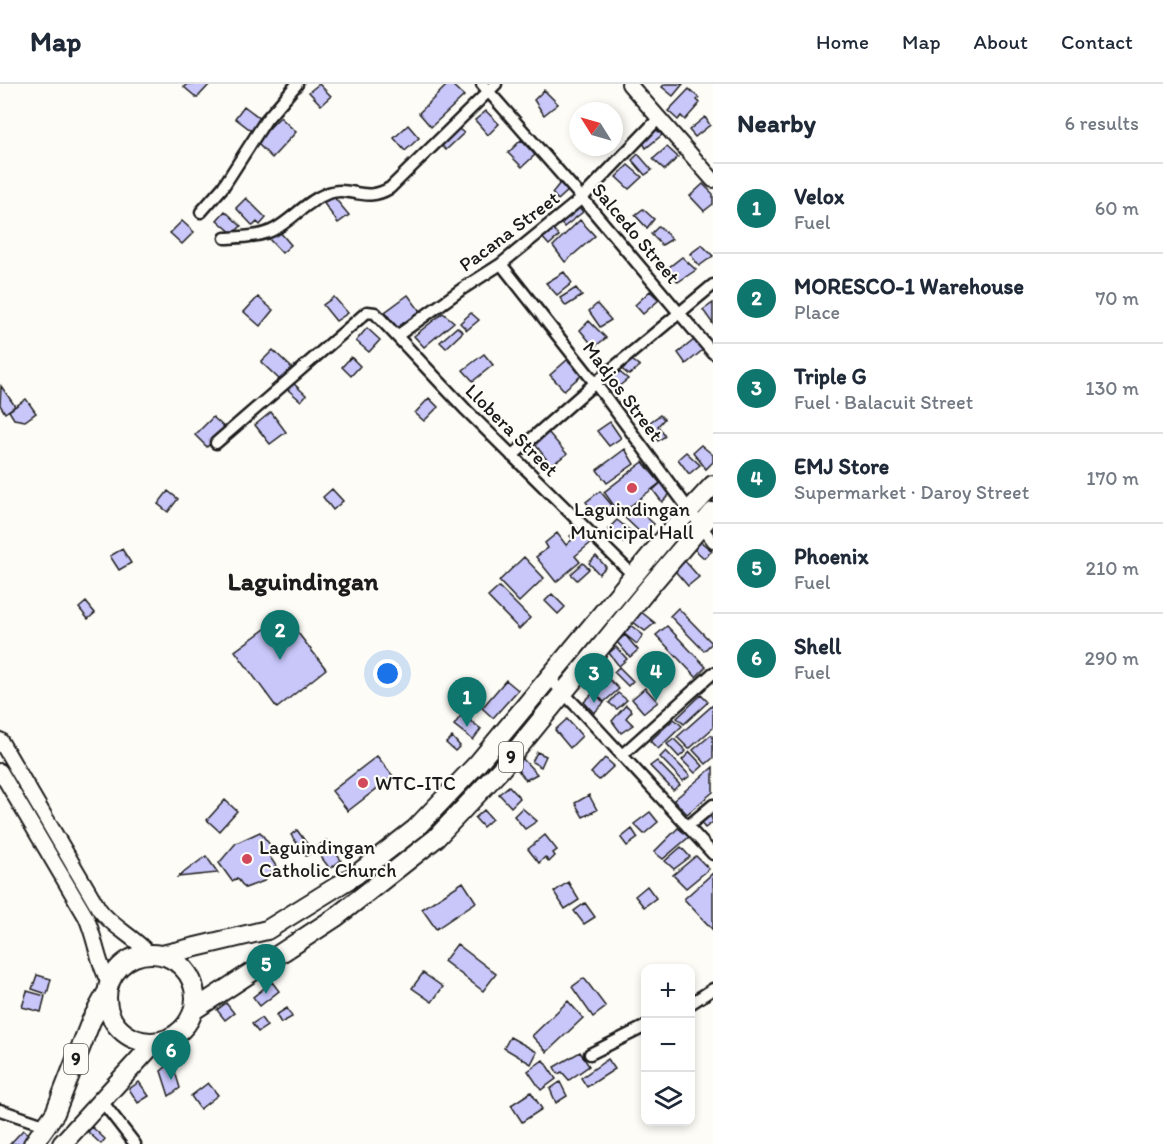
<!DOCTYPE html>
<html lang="en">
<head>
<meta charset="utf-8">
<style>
  body { margin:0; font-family:Itim,sans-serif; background:#f6f6f7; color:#1f2937 }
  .controls { position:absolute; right:18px; bottom:18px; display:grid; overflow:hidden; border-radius:12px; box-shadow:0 3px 9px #0003 }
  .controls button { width:54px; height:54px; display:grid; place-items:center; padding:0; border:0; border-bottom:2px solid #e0e1e3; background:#fff; color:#1f2937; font:30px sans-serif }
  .compass { position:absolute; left:569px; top:18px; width:54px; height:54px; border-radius:50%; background:#fff; box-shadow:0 3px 9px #0003; rotate:307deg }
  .you { position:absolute; left:388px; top:590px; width:21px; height:21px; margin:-15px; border:4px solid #fff; border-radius:50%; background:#1a73e8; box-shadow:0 0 0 9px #1a73e833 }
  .badge { display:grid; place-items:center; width:39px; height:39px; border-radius:50%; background:#0f766e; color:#fff; font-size:20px; font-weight:700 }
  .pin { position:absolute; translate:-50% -50px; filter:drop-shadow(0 2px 3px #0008) }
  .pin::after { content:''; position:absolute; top:32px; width:21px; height:18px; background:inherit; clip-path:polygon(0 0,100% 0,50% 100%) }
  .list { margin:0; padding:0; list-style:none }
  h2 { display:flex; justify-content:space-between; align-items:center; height:78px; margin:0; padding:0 24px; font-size:26px }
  h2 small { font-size:20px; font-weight:400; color:#747a83 }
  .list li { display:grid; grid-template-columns:39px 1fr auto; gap:18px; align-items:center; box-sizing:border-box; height:90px; padding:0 24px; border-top:2px solid #e0e1e3 }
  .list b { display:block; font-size:22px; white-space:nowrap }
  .list p { margin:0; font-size:20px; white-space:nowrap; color:#747a83 }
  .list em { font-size:20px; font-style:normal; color:#747a83 }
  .icon { flex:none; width:33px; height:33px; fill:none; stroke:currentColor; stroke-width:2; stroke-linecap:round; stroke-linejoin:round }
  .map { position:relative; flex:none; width:713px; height:1060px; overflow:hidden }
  header { display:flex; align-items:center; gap:36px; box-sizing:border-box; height:84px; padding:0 30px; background:#fff; border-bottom:2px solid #e0e1e3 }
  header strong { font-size:28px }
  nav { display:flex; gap:33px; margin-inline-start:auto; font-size:21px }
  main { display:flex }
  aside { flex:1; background:#fff }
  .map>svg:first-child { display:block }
  .building { fill:#c9c7fa; stroke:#1c1c1c; stroke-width:1.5 }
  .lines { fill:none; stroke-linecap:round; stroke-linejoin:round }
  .street-casing { stroke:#1c1c1c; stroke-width:15 }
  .secondary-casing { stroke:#1c1c1c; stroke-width:18 }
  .highway-casing { stroke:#1c1c1c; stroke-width:22 }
  .street { stroke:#fdfcf7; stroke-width:10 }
  .secondary { stroke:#fdfcf7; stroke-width:14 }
  .highway { stroke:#fdfcf7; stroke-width:18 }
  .poi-dot { fill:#d1495b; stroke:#fdfcf7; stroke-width:2 }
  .labels { text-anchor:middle; stroke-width:4.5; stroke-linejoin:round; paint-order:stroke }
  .shield { fill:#fdfcf7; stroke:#605f5e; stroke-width:1.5 }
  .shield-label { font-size:18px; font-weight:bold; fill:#1c1c1c }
  .street-label { font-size:20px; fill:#1c1c1c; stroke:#fdfcf7 }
  .poi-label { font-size:20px; fill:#1c1c1c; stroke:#fdfcf7; text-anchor:start }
  .district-label { font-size:26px; font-weight:bold; fill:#1c1c1c; stroke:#fdfcf7 }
</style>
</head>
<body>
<header>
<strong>Map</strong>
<nav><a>Home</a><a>Map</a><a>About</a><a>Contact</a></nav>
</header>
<main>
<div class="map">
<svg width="713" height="1060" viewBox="0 0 713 1060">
  <rect width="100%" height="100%" fill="#fdfcf7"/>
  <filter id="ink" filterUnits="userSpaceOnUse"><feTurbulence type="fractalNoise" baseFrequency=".0167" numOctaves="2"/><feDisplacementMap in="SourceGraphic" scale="12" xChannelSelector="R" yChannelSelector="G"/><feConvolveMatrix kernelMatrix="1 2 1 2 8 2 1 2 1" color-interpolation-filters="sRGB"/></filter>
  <g filter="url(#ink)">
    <path class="building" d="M187 0H208L209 1 197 14 184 3Z
      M319 0 331 12 321 21 309 8Z
      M448 0H451L464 12 431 43 419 29Z
      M665 0H683L673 12 662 3Z
      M689 5 699 14 697 16 700 19 685 36 681 32 678 36 668 27Z
      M544 6 558 20 544 31 534 16Z
      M244 22 261 35 252 47 235 34Z
      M486 27 499 40 488 51 475 36Z
      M280 33 296 48 272 74 256 58Z
      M705 33 710 41 695 53 689 46Z
      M408 41 419 54 405 67 394 54Z
      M455 42 464 49 446 66 438 58Z
      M653 42 662 51 646 64 641 55Z
      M521 56 535 71 522 83 508 69Z
      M667 63 678 73 665 86 653 75Z
      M638 70 652 86 645 91 632 76Z
      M628 81 642 93 629 105 616 93Z
      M560 99 569 106 558 116 552 109Z
      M703 100 713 110V120L704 127 690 112Z
      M333 112 349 131 338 139 323 118Z
      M246 114 266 134 260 141 257 138 253 142 236 124Z
      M576 120 583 128 564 143 558 135Z
      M643 125 654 135 647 144 635 131Z
      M225 127 241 142 233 150 217 136Z
      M580 136 595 152 565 178 553 162Z
      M182 137 194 148 182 160 170 149Z
      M659 142 672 155 662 161 651 150Z
      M551 143 559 152 549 161 540 151Z
      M279 147 291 161 282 169 269 155Z
      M702 161 713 172 699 182 690 170Z
      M682 173 696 186 678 198 668 184Z
      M564 188 572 199 557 211 546 199Z
      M576 204 582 212 566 222 560 214Z
      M650 207 659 216 643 230 635 221Z
      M408 211 420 227 397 244 385 228Z
      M258 213 273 226 260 242 244 228Z
      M334 213 348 229 336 237 323 221Z
      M713 219V240L703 226Z
      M597 220 611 236 600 243 589 227Z
      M443 229 454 238 424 263 414 252Z
      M471 229 479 236 467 246 460 239Z
      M589 237 606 254 594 263 580 246Z
      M457 243 463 248 446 264 440 258Z
      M367 244 380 256 369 268 356 257Z
      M694 256 704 265 686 280 678 269Z
      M273 266 292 284 280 296 261 278Z
      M484 270 493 281 473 297 463 286Z
      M351 273 360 282 351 292 342 283Z
      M629 274 640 282 629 291 618 282Z
      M567 276 583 290 564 306 550 291Z
      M617 286 628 295 618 303 610 291Z
      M293 299 306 311 301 317 287 305Z
      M1 302 15 322 5 329 0 321Z
      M429 314 438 323 424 337 415 329Z
      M26 315 36 329 25 337 14 335 9 327Z
      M271 328 286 348 270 360 255 341Z
      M660 331 664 335 658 342 665 352 658 357 646 341Z
      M213 333 225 344 207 363 195 351Z
      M610 338 621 354 609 362 597 347Z
      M548 348 567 370 551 381 534 359Z
      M701 361 713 371V378L706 385 693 368Z
      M625 365 634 380 607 399 597 386Z
      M686 368 700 381 689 390 678 375Z
      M643 378 660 399 620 430 604 408Z
      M662 398 671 409 662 418 653 406Z
      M332 405 343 417 333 426 323 413Z
      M168 407 178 415 168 428 158 420Z
      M600 407 615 425 600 436 586 418Z
      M634 422 654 440 642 450 623 432Z
      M617 436 632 448 623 459 608 445Z
      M580 444 592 458 575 472 580 478 556 498 536 473 548 464 545 459 557 449 566 461 573 455 570 452Z
      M701 458 712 467 704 474 694 465Z
      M122 465 131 479 119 486 110 472Z
      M596 472 606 483 599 490 589 479Z
      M524 473 544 494 519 518 499 497Z
      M685 477 699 493 688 502 675 487Z
      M583 479 589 485 577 496 571 490Z
      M499 503 530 534 519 545 488 513Z
      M552 510 565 523 558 530 545 517Z
      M86 518 95 529 88 535 79 524Z
      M678 524 712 559 704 567 670 532Z
      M640 527 655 539 645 547 632 537Z
      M284 531 326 585 277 624 235 567Z
      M629 540 643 551 637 560 622 548Z
      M667 542 706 583 696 593 656 551Z
      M625 551 638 566 630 573 617 558Z
      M616 563 627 575 619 582 609 569Z
      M652 581 662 590 654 594 646 585Z
      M619 583 633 597 628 602 614 588Z
      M600 595 605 600 610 596 619 605 604 618 590 603Z
      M506 596 518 606 493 634 482 624Z
      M645 604 658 618 644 629 632 615Z
      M594 608 604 619 594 629 584 618Z
      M618 609 627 616 617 625 609 619Z
      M701 611 708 618 684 640 677 634Z
      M626 621 632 627 626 634 633 641 621 649 612 637Z
      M713 621V644L689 665 677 653Z
      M462 630 481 645 473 656 454 641Z
      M567 635 582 652 570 664 555 646Z
      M674 635 682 642 658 665 650 657Z
      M711 651 713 653V674L706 680 693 666Z
      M452 653 460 662 455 667 446 659Z
      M674 655 686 667 679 673 667 660Z
      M666 667 690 692 683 697 660 673Z
      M537 668 546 672 541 683 532 678Z
      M690 668 703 682 695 689 682 676Z
      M377 672 393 692 348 727 332 707Z
      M521 673 537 690 526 696 513 680Z
      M605 674 614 682 599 696 591 689Z
      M657 677 680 701 673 706 650 682Z
      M713 683V708L687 730 674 716Z
      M509 702 520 714 511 723 499 710Z
      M589 711 597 726 583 733 575 719Z
      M225 716 237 727 219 747 207 736Z
      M522 724 537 737 525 745 514 732Z
      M484 726 492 735 483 743 475 734Z
      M650 728 658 738 644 750 634 740Z
      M710 730 713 738 705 744 700 738Z
      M678 744 689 753 663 775 654 768Z
      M632 745 638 754 627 762 621 754Z
      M297 746 313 768 306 772 291 751Z
      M260 748 274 766 268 770 276 782 264 797 245 804 237 794 232 797 219 779 236 759Z
      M545 751 557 766 553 769 555 772 549 778 545 773 539 779 528 765Z
      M326 756 341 776 330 785 315 765Z
      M681 763 690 773 674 785 665 777Z
      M206 772 218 789 178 793Z
      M696 772 709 785 686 804 673 791Z
      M713 789V846L684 815Z
      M463 798 476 818 436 845 422 825Z
      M568 798 579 816 565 825 554 808Z
      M647 802 656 814 644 823 635 812Z
      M585 819 595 833 584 840 574 827Z
      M457 860 496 890 483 907 444 877Z
      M423 889 443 903 432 918 412 904Z
      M37 891 51 895 47 910 32 905Z
      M584 894 606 923 593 933 572 903Z
      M272 898 279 907 260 922 253 913Z
      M27 907 45 912 41 928 22 923Z
      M568 917 583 934 547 968 532 952Z
      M226 919 234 929 225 936 217 926Z
      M287 924 292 933 281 939 276 931Z
      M261 934 267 942 258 948 252 940Z
      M510 953 537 968 531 980 504 964Z
      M580 968 589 982 569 996 562 988 558 990 554 983Z
      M608 975 615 985 587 1003 581 994Z
      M543 976 556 995 541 1006 528 987Z
      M172 978 180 1004 169 1012 161 987Z
      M139 998 149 1012 138 1019 129 1005Z
      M560 998 567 1012 556 1019 550 1005Z
      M208 999 218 1011 200 1025 191 1012Z
      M531 1008 542 1025 522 1038 511 1021Z
      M92 1043 105 1055 101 1060 88 1048Z
      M23 1046 30 1052 23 1060H10Z"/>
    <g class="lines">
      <g class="street-casing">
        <path id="street" d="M482 0 582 114 713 269
          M201 128 223 103 266 36 297 0
          M225 154C241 153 261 153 275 145 293 135 307 117 326 110 349 100 364 120 390 104L496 0
          M501 180 595 299 713 458
          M397 252 462 205 501 180 582 114 659 34
          M216 359 367 228 375 229 466 326 634 492
          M512 372 595 299 713 201
          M549 594 583 629 713 770
          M622 671 713 589
          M688 742 713 721
          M690 920 713 905
          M590 970 646 942
          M101 1016 135 1060
          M0 1026 47 1042"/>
      </g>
      <g class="secondary-casing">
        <path id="secondary" d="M629 0 713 96
          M0 656 99 825C113 844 134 852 149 870
          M0 687 86 833C96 855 97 878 109 899"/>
      </g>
      <g class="highway-casing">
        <path id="highway" d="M107 914a44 44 0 1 1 88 0a44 44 0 1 1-88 0Z
          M162 871 267 846 357 790 415 745 478 679 674 443 713 401
          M194 926 336 833 436 754 501 685 651 501 713 428
          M33 1060 55 1029 91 937 107 908
          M62 1060 154 959"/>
      </g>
      <use href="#street" class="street"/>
      <use href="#secondary" class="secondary"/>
      <use href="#highway" class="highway"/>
    </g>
  </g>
  <g class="poi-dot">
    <circle cx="632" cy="404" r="6"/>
    <circle cx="363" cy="699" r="6"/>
    <circle cx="247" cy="775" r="6"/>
  </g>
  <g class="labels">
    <g class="shield">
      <rect x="499" y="658" width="24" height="30" rx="4.5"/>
      <rect x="64" y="960" width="24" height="30" rx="4.5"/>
    </g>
    <g class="shield-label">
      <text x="511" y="679">9</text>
      <text x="76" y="981">9</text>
    </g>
    <g class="street-label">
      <text transform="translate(509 147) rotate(-37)" y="7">Pacana Street</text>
      <text transform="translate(636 149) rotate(50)" y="7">Salcedo Street</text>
      <text transform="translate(623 307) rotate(53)" y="7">Madjos Street</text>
      <text transform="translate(512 346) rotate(45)" y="7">Llobera Street</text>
    </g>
    <g class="poi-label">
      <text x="632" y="432" text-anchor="middle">Laguindingan<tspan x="632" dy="23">Municipal Hall</tspan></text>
      <text x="375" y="706">WTC-ITC</text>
      <text x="259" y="770">Laguindingan<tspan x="259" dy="23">Catholic Church</tspan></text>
    </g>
    <g class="district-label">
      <text x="303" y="506">Laguindingan</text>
    </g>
  </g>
</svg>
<div class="controls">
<button>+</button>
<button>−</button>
<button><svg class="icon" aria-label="layers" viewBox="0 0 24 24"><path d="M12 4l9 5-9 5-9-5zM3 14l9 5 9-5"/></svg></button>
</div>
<svg class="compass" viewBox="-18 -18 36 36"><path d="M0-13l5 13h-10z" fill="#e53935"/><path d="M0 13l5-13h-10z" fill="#747a83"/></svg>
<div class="you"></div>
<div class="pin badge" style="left:467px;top:643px">1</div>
<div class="pin badge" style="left:280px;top:576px">2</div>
<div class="pin badge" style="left:594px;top:619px">3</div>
<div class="pin badge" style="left:656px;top:617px">4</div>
<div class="pin badge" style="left:266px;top:910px">5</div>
<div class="pin badge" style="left:171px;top:996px">6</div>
</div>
<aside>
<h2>Nearby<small>6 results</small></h2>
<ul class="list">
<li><span class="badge">1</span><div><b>Velox</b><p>Fuel</p></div><em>60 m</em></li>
<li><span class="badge">2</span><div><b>MORESCO-1 Warehouse</b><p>Place</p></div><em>70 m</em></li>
<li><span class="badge">3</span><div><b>Triple G</b><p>Fuel · Balacuit Street</p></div><em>130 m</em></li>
<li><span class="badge">4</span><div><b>EMJ Store</b><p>Supermarket · Daroy Street</p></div><em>170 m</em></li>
<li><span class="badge">5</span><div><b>Phoenix</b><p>Fuel</p></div><em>210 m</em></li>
<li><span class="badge">6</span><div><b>Shell</b><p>Fuel</p></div><em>290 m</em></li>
</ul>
</aside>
</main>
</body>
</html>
